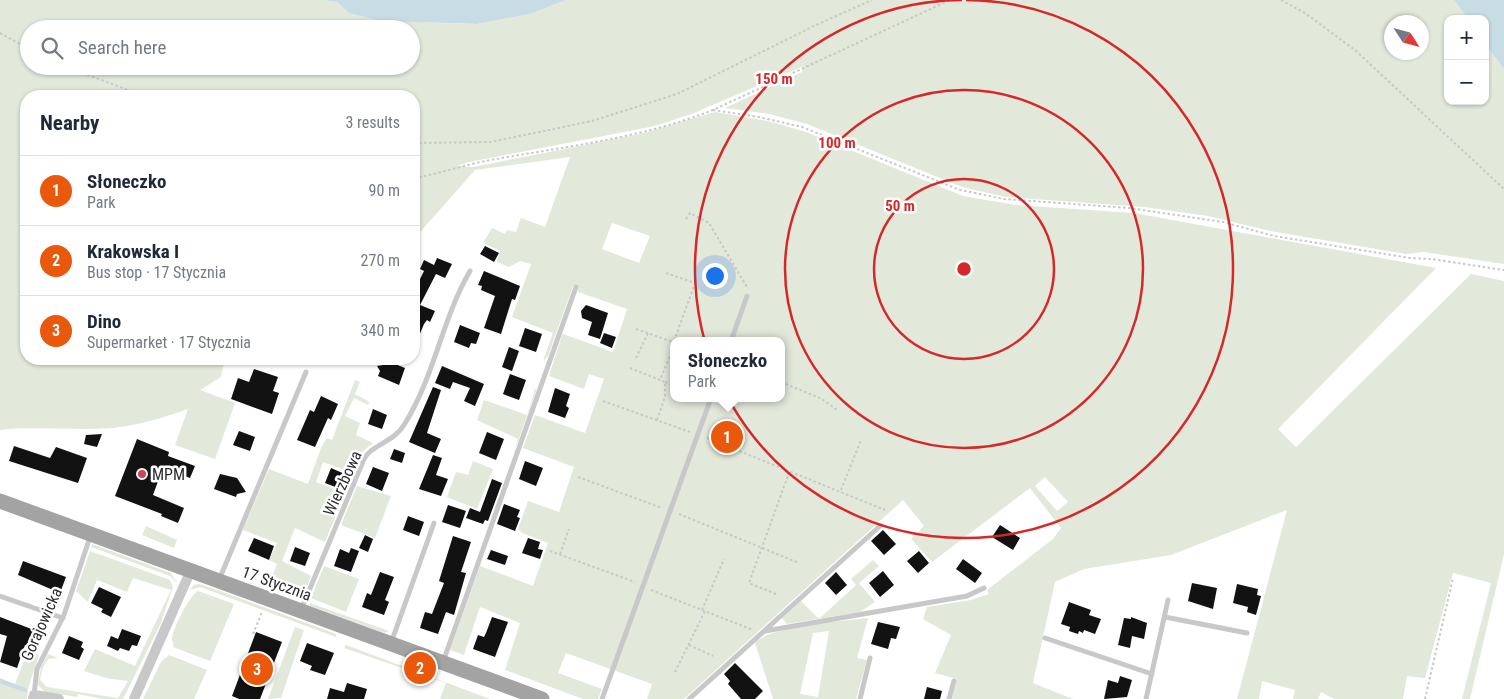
<!DOCTYPE html>
<html lang="en">
<head>
<meta charset="utf-8">
<style>
  body { margin:0; font-family:"Roboto Condensed",sans-serif; background:#f6f6f7; color:#1f2937 }
  .controls { position:absolute; right:15px; top:15px; display:grid; overflow:hidden; border-radius:10px; box-shadow:0 1px 4px #0004 }
  .controls button { width:45px; height:45px; display:grid; place-items:center; padding:0; border:0; border-bottom:1px solid #e0e1e3; background:#fff; color:#1f2937; font:25px sans-serif }
  .compass { position:absolute; left:1384px; top:15px; width:45px; height:45px; border-radius:50%; background:#fff; box-shadow:0 1px 4px #0004; rotate:126deg }
  .you { position:absolute; left:714px; top:275px; width:18px; height:18px; margin:-12px; border:4px solid #fff; border-radius:50%; background:#1a73e8; box-shadow:0 0 0 8px #1a73e833 }
  .badge { display:grid; place-items:center; width:32px; height:32px; border-radius:50%; background:#ea580c; color:#fff; font-size:16px; font-weight:700 }
  .pin { position:absolute; translate:-50% -50%; border:2px solid #fff; box-shadow:0 1px 5px #0006 }
  .popup { position:absolute; left:670px; top:337px; width:115px; height:65px; box-sizing:border-box; display:grid; place-content:center; border-radius:10px; background:#fff; filter:drop-shadow(0 1px 4px #0005); font-size:16px; white-space:nowrap; color:#747a83 }
  .popup b { font-size:19px; color:#1f2937 }
  .popup::after { content:''; position:absolute; left:50%; top:100%; margin-left:-10px; border:10px solid transparent; border-top-color:#fff }
  .list { margin:0; padding:0; list-style:none }
  h2 { display:flex; justify-content:space-between; align-items:center; height:65px; margin:0; padding:0 20px; font-size:21px }
  h2 small { font-size:16px; font-weight:400; color:#747a83 }
  .list li { display:grid; grid-template-columns:32px 1fr auto; gap:15px; align-items:center; box-sizing:border-box; height:70px; padding:0 20px; border-top:1px solid #e0e1e3 }
  .list b { display:block; font-size:19px; white-space:nowrap }
  .list p { margin:0; font-size:16px; white-space:nowrap; color:#747a83 }
  .list em { font-size:16px; font-style:normal; color:#747a83 }
  .icon { flex:none; width:28px; height:28px; fill:none; stroke:currentColor; stroke-width:2; stroke-linecap:round; stroke-linejoin:round }
  .map { position:relative; flex:none; width:1504px; height:699px; overflow:hidden }
  .search { position:absolute; background:#fff; box-shadow:0 1px 4px #0004; left:20px; top:20px; width:400px; height:55px; display:flex; align-items:center; gap:12px; box-sizing:border-box; padding:0 18px; border-radius:28px; color:#747a83; font-size:19px }
  .panel { position:absolute; background:#fff; box-shadow:0 1px 4px #0004; left:20px; top:90px; width:400px; height:275px; border-radius:20px }
  .map>svg:first-child { display:block }
  .green { fill:#e2e8da; fill-rule:evenodd }
  .water { fill:#c8dce6 }
  .lines { fill:none; stroke-linecap:round; stroke-linejoin:round }
  .stream { stroke:#c8dce6; stroke-width:4 }
  .building { fill:#121212 }
  .path { stroke:#c8c8c8; stroke-width:2; stroke-dasharray:2.5 2.5; stroke-linecap:butt }
  .lane { stroke:#c8c8c8; stroke-width:5 }
  .street { stroke:#c8c8c8; stroke-width:10 }
  .primary { stroke:#a3a3a3; stroke-width:15 }
  .ring { fill:none; stroke:#d62828; stroke-width:2.5 }
  .poi-dot { fill:#ce4253; stroke:#fff; stroke-width:2 }
  .labels { text-anchor:middle; stroke-width:5; stroke-linejoin:round; paint-order:stroke }
  .poi-label { font-size:16px; fill:#2b2b2b; stroke:#fff; text-anchor:start }
  .street-label { font-size:16px; fill:#2b2b2b; stroke:#fff }
  .centre { fill:#d62828; stroke:#fff; stroke-width:2.5 }
  .ring-label { font-size:15px; text-anchor:middle; font-weight:bold; fill:#d62828; stroke:#fff; stroke-width:5; stroke-linejoin:round; paint-order:stroke }
</style>
</head>
<body>
<div class="map">
<svg width="1504" height="699" viewBox="0 0 1504 699">
  <rect width="100%" height="100%" fill="#fff"/>
  <path class="green" d="M0 0H322L337 2 349 13 433 23 477 24 530 14 566 0H1454L1468 19H1448V101H1485V44L1504 69V264L1424 252 1406 254 1270 231 1208 216 1144 207 1005 197 962 187 807 124 769 114 725 108 802 72 804 66 694 113 655 126 469 162 457 166 473 167 640 134 715 112 768 121 806 132 963 196 1016 205 1134 213 1436 268 1278 429 1296 447 1471 274 1504 281V554L1470 699H1462L1491 583 1453 573 1425 678 1407 676 1403 699H1334L1321 692 1318 699H1293L1295 690 1262 681 1259 699H1237L1287 510 1171 555 1084 569 1055 582 1033 683 1073 699H952L957 679 935 673 951 635 923 619 927 607 971 600 989 594 987 590 1053 539 1061 528 1030 488 932 562 911 539 924 526 903 500 684 699H647L652 684 566 653 558 673 602 689 598 699H583L505 670 520 623 480 607 464 655 450 650 480 566 533 586 548 543 522 533 518 529 528 501 559 512 574 467 523 448 535 415 585 433 604 379 589 374 584 389 549 376 562 335 563 334 613 352 627 309 578 292V287L573 286 548 356 543 361 553 333 512 317 531 264 520 261 509 267 497 262 500 251 483 243 492 228 505 234 507 230 516 232 521 218 545 227 570 157 475 170 414 239V96H26V359H225L221 377 200 390 235 403 215 459 175 445 188 409C163 418 139 425 113 428 75 431 37 426 0 430ZM1392 22H1422V52H1392ZM29 29H411V66H29ZM612 223 650 236 639 263 602 249ZM673 341H781V398H673ZM1045 477 1068 502 1057 511 1035 486Z
    M355 380 360 382 355 394 373 404 369 402 368 405 354 398 345 416 360 423 356 435 373 443 362 452 353 473 323 462 316 482 345 493 325 542 295 528 282 561 311 576 303 596 270 582 277 564 269 560 277 543 243 530 269 469 308 484 321 448 327 438 332 440Z
    M534 388 536 391 513 455 518 439 477 420 484 400 527 415 534 393Z
    M473 461 493 469 477 509 447 497 456 472 468 475Z
    M357 486 391 496 375 538 341 525Z
    M146 526 177 540 174 548 142 535Z
    M92 544 171 573 178 584 170 576 91 547Z
    M90 551 170 580 173 587 160 625 123 699H103L78 694 77 697 45 692 38 685 41 667 48 654 58 658 48 659 43 667 40 680 47 687 118 698 128 681 106 678 84 671 95 649 135 666 171 590 133 578 127 592 97 580 88 602 76 591Z
    M873 560 879 566 859 583 875 602 860 612 787 624 782 618 801 601 819 619 856 585 851 579Z
    M324 566 359 579 346 612 311 598Z
    M194 585 199 584 212 588 336 634V637L200 587 189 590Z
    M198 591 234 604 210 661 173 647C174 644 173 642 172 640 171 631 191 593 198 591Z
    M310 603 389 631 385 633 310 606Z
    M868 618 857 658 867 660 856 699H773L755 643C770 626 843 621 868 618ZM829 631 818 697 800 694 813 633Z
    M295 627 304 630 281 698 268 699Z
    M346 645 490 699H440L446 683 344 648Z
    M28 650 39 655 28 689 27 699H0V678L15 684Z
    M169 655 207 670 194 699H143L161 662Z"/>
  <path class="water" d="M322 0H566L530 14 477 24 382 21 349 13 337 2Z
    M1454 0H1504V69L1485 44V19H1468Z"/>
  <g class="lines">
    <path class="stream" d="M0 681 25 690"/>
  </g>
  <path class="building" d="M485 246 499 253 494 262 480 254Z
    M437 258 452 264 445 278 436 274 420 305 435 311 430 322 427 320 424 324 414 348V291L424 271 420 269 424 260 434 265Z
    M484 271 520 286 515 300 512 299 501 334 484 328 495 296 481 290 482 286 478 285Z
    M586 305 608 313 600 339 588 335 592 322 582 318 581 311Z
    M460 325 480 333 476 344 471 343 469 348 454 342Z
    M525 328 542 334 536 352 519 346Z
    M604 333 616 337 612 348 600 343Z
    M509 347 519 351 512 371 502 367Z
    M385 360 405 368 399 385 378 376 380 371 377 366 383 365Z
    M442 366 484 384 475 406 464 401 470 388 453 382 450 389 435 383Z
    M254 369 278 377 273 391 279 393 272 414 231 399 238 378 249 382Z
    M510 374 526 380 519 400 503 394Z
    M433 387 441 390 427 433 441 439 435 453 409 442Z
    M555 388 570 394 566 406 569 408 565 418 548 412Z
    M321 396 338 404 331 420 328 418 315 447 297 440 310 410 314 412Z
    M373 409 387 415 382 429 368 424Z
    M239 431 255 437 250 451 233 445Z
    M487 432 504 439 496 460 479 453Z
    M102 434 97 447 84 444 86 435Z
    M137 439 169 452 168 456 195 466 190 478 163 468 153 495 184 508 178 523 161 516 162 514 115 496Z
    M14 446 50 458 56 447 87 458 78 483 9 461Z
    M394 449 405 453 402 463 390 459Z
    M433 455 442 458 436 475 448 479 441 496 419 489Z
    M525 461 543 468 536 486 519 479Z
    M373 467 389 473 382 491 366 484Z
    M331 468 347 475 344 484 340 482 338 488 325 483Z
    M220 474 237 478 246 492 237 494 236 497 214 489Z
    M492 479 502 483 488 521 485 520 483 524 466 518 470 508 480 512Z
    M504 504 520 510 517 517 520 518 515 531 497 524Z
    M448 505 466 511 460 528 442 522Z
    M408 516 424 522 419 536 403 530Z
    M1000 525 1020 538 1013 550 992 537Z
    M883 530 896 544 884 555 871 541Z
    M365 535 373 539 368 552 359 548Z
    M453 536 471 542 461 572 466 573 454 615 446 612 438 634 420 628 425 612 432 614 444 583 439 581Z
    M254 538 274 546 269 560 248 551Z
    M528 538 540 542 538 549 543 550 540 559 522 553Z
    M295 547 310 553 305 566 290 561Z
    M351 548 359 551 351 572 334 566 340 549 349 553Z
    M491 550 508 556 505 565 487 559Z
    M919 551 929 563 918 573 907 561Z
    M963 559 982 573 975 583 956 569Z
    M23 561 66 577 60 593 18 575Z
    M883 571 894 585 880 597 869 583Z
    M380 572 394 577 385 600 389 602 384 615 362 607 367 593 371 595Z
    M836 572 847 585 836 595 825 583Z
    M1192 583 1217 588 1213 609 1188 601Z
    M1237 584 1258 589 1257 595 1261 596 1256 615 1247 612 1248 607 1233 603Z
    M99 587 121 597 111 617 101 612 103 609 91 603Z
    M1069 602 1091 610 1089 615 1101 619 1095 634 1084 630 1083 633 1079 631 1078 634 1069 631 1070 627 1061 624Z
    M0 617 42 633 37 647 29 644 28 646 25 645 17 668 0 662 7 636 0 634Z
    M492 617 508 622 495 657 473 649 478 635 484 637 486 633Z
    M1131 617 1147 623 1144 639 1132 636 1130 648 1118 645 1124 618 1131 619Z
    M878 622 900 627 896 639 891 638 888 649 871 644Z
    M122 629 141 636 137 646 132 645 129 651 120 648 118 651 107 646 111 636 118 639Z
    M256 632 282 642 260 699H239L232 696Z
    M69 636 83 642 81 647 84 649 79 660 62 653Z
    M307 643 334 653 325 675 310 670 312 666 300 661Z
    M735 663 763 691 755 699H741L728 684 730 681 724 674Z
    M1120 676 1132 680 1127 697 1104 699 1108 680 1118 683Z
    M347 683 367 689 364 699H327L330 688 344 692Z
    M927 687 942 691 940 699H924Z"/>
  <g class="lines">
    <path class="path" d="M1281 0 1305 13 1355 50 1504 189
      M0 33 29 49
      M64 66 144 96
      M713 110 759 117 802 127 960 190 1004 199 1129 208 1223 222 1274 236 1410 258 1431 259 1504 270
      M414 143 491 142 592 121 677 94 814 26 872 0
      M414 178C438 174 461 166 485 161 561 147 640 139 713 110L950 0
      M686 219 690 213 709 223 747 287
      M666 273 695 283 674 341
      M636 329 673 342
      M636 358 648 333
      M630 368 660 380 673 349
      M665 382 673 385
      M781 382 822 399 837 410
      M603 401 690 432
      M657 420 665 397V382L660 380
      M707 438 885 510
      M578 477 662 508
      M841 490 861 440
      M679 514 799 563
      M550 551 635 582
      M560 554 569 529
      M651 590 753 630
      M776 594 749 583 790 470
      M702 610 724 559
      M253 634 262 612
      M689 645 713 656
      M675 672 705 611
      M1425 699 1453 578"/>
    <path class="lane" d="M731 341 747 296
      M219 580 306 372
      M0 596 63 618
      M301 610 364 459C371 445 394 442 404 425 434 378 442 319 470 271
      M1165 617 1247 633
      M765 631 967 596 984 588
      M1045 638 1152 674
      M391 643 434 523
      M443 662 576 287
      M34 695 37 669 64 615 90 537
      M602 699 711 398
      M689 699 880 526
      M860 699 870 658
      M949 699 954 681
      M1146 699 1168 600"/>
    <path class="street" d="M33 699 34 695 59 699
      M134 699 191 570"/>
    <path class="primary" d="M0 501 542 699"/>
  </g>
  <g class="ring">
    <circle cx="964" cy="269" r="90"/>
    <circle cx="964" cy="269" r="179"/>
    <path d="M966 0A269 269 0 1 1 962 0"/>
  </g>
  <circle class="poi-dot" cx="142" cy="474" r="5"/>
  <g class="labels">
    <g class="poi-label">
      <text x="152" y="480">MPM</text>
    </g>
    <g class="street-label">
      <text transform="translate(342 483) rotate(-65)" y="6">Wierzbowa</text>
      <text transform="translate(277 583) rotate(20)" y="6">17 Stycznia</text>
      <text transform="translate(41 624) rotate(-66)" y="6">Gorajowicka</text>
    </g>
  </g>
  <circle cx="964" cy="269" r="8" class="centre"/>
  <g class="ring-label">
    <text x="774" y="84">150 m</text>
    <text x="837" y="148">100 m</text>
    <text x="900" y="211">50 m</text>
  </g>
</svg>
<div class="controls">
<button>+</button>
<button>−</button>
</div>
<svg class="compass" viewBox="-18 -18 36 36"><path d="M0-13l5 13h-10z" fill="#e53935"/><path d="M0 13l5-13h-10z" fill="#747a83"/></svg>
<div class="you"></div>
<div class="pin badge" style="left:727px;top:437px">1</div>
<div class="popup"><b>Słoneczko</b>Park</div>
<div class="pin badge" style="left:420px;top:668px">2</div>
<div class="pin badge" style="left:257px;top:669px">3</div>
<div class="search"><svg class="icon" aria-label="search" viewBox="0 0 24 24"><circle cx="10" cy="10" r="6"/><path d="M15 15l6 6"/></svg>Search here</div>
<section class="panel">
<h2>Nearby<small>3 results</small></h2>
<ul class="list">
<li><span class="badge">1</span><div><b>Słoneczko</b><p>Park</p></div><em>90 m</em></li>
<li><span class="badge">2</span><div><b>Krakowska I</b><p>Bus stop · 17 Stycznia</p></div><em>270 m</em></li>
<li><span class="badge">3</span><div><b>Dino</b><p>Supermarket · 17 Stycznia</p></div><em>340 m</em></li>
</ul>
</section>
</div>
</body>
</html>
